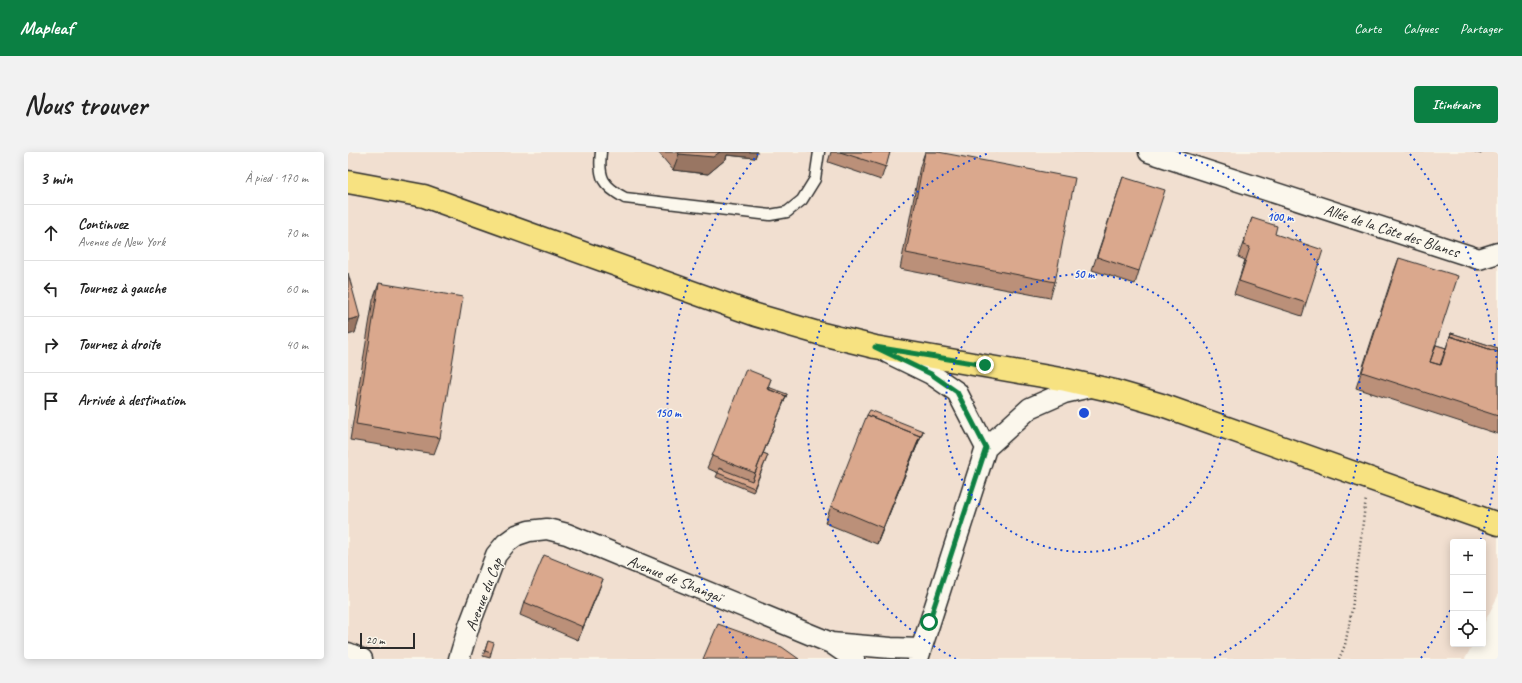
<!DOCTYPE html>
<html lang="fr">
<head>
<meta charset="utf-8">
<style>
  body { margin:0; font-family:Caveat,sans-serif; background:#f2f2f2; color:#222 }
  .controls { position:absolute; right:12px; bottom:12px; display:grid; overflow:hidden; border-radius:4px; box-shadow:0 2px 10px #0003 }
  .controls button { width:36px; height:36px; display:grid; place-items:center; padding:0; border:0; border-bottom:1px solid #e0e0e0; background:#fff; color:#222; font:20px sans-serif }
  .scale { position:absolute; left:12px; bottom:10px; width:55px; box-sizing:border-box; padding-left:4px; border:2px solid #2b2b2b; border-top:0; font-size:11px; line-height:14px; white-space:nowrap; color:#2b2b2b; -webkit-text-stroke:3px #fbf7ec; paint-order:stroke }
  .stop { position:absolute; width:12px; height:12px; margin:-9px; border:3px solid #0b8043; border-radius:50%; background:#fff }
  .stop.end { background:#0b8043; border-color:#fff; box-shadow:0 1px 4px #0008 }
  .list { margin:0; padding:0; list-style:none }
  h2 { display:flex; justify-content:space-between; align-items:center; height:52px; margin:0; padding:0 16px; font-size:17px }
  h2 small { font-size:13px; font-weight:400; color:#767676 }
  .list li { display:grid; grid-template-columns:26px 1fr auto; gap:12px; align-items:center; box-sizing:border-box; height:56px; padding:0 16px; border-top:1px solid #e0e0e0 }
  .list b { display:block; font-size:15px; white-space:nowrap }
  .list p { margin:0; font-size:13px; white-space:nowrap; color:#767676 }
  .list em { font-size:13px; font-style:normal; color:#767676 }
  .icon { flex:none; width:22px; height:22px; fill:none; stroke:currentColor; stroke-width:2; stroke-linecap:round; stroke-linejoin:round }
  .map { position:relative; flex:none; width:1150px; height:507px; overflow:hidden; border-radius:4px }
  header { display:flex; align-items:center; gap:24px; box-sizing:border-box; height:56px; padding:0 20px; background:#0b8043; color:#fff }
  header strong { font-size:19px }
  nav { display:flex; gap:22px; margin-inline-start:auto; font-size:14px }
  .intro { display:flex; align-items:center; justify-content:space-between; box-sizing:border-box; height:96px; padding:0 24px }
  h1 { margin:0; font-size:28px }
  .button { padding:10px 18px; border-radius:4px; background:#0b8043; color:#fff; font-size:14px; font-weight:700 }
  main { display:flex; gap:24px; padding:0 24px }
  aside { flex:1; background:#fff; border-radius:4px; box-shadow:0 2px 10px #0003 }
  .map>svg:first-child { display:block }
  .built { fill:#f1dfd0 }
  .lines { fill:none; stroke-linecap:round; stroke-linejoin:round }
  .service-casing { stroke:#2b2b2b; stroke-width:13 }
  .minor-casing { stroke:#2b2b2b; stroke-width:23 }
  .primary-casing { stroke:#2b2b2b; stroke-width:25 }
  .path { stroke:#2b2b2b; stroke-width:2.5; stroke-dasharray:1 3; stroke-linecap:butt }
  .service { stroke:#fbf7ec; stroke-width:10 }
  .minor { stroke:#fbf7ec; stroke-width:20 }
  .primary { stroke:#f7e281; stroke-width:22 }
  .wall { fill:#bb9079; stroke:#2b2b2b }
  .shaded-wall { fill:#997663; stroke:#2b2b2b }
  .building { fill:#daa88d; stroke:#2b2b2b }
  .route { stroke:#0b8043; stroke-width:5 }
  .ring { fill:none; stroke:#1d4ed8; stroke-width:2; stroke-dasharray:2 4 }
  .labels { text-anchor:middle; stroke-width:3; stroke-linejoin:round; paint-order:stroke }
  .street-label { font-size:16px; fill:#2b2b2b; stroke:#fbf7ec }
  .centre { fill:#1d4ed8; stroke:#fbf7ec; stroke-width:2 }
  .ring-label { font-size:12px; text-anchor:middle; font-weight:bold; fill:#1d4ed8; stroke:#fbf7ec; stroke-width:3; stroke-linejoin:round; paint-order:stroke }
</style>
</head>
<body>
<header>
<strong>Mapleaf</strong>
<nav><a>Carte</a><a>Calques</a><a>Partager</a></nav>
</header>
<div class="intro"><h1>Nous trouver</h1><a class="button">Itinéraire</a></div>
<main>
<aside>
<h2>3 min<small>À pied · 170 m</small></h2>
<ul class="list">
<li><svg class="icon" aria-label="ahead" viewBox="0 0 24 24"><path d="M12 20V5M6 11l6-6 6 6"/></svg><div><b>Continuez</b><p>Avenue de New York</p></div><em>70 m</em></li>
<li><svg class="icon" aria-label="left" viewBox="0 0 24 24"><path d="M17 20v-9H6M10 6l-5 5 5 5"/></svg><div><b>Tournez à gauche</b></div><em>60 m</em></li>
<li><svg class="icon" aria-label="right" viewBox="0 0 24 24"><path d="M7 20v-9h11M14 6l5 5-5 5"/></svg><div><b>Tournez à droite</b></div><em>40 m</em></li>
<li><svg class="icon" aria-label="arrive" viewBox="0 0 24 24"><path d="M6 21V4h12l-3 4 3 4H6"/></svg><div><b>Arrivée à destination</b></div></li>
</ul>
</aside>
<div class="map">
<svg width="1150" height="507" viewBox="0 0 1150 507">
  <rect width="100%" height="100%" fill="#fbf7ec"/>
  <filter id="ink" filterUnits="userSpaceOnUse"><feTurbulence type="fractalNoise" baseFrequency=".025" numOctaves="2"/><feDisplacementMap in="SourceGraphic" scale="8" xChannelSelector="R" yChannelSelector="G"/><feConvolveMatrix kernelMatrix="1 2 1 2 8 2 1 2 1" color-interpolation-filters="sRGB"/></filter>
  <g filter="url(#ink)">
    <path class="built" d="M0 0H1150V444L1135 473V390H1105V492H1125L1117 507H0Z"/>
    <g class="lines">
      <g class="service-casing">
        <path id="service" d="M253 0C250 26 255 34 277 46L422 63 439 60 454 48 467 27 471 0"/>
      </g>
      <g class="minor-casing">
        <path id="minor" d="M801 0 1131 107 1150 101
          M540 201 583 222 609 240 638 296 682 256 716 241 747 234
          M483 491 543 496 573 497
          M0 501 14 507
          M111 507 121 474 148 403 158 391 169 383 181 379 199 377 219 382 483 491 506 507
          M570 507 638 296"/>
      </g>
      <g class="primary-casing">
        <path id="primary" d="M0 30 76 44 408 163 470 181 527 195 718 228 766 239 814 253 1150 372"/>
      </g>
      <path class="path" d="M991 507 997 493 1004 457 1018 346"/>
      <use href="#service" class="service"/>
      <use href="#minor" class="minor"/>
      <use href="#primary" class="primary"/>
    </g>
    <path class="wall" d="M310 0H409L407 6 379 3 378 7 360 22 325 18Z
      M483 0H542L533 28 480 10Z
      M577 0H590L707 130 702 146 552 117 572 14Z
      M1127 0H1134L1133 2Z
      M775 25 791 119 787 132 744 118Z
      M904 66 927 82 958 151 954 164 886 142 897 108 890 105Z
      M1051 106 1088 193 1098 196 1103 181 1150 196V282L1008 236 1045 122Z
      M31 131 92 286 86 302 2 288 25 148Z
      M423 227 420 235 415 301 420 303 405 340 368 325 370 321 359 316 364 304Z
      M575 279 529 392 477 371 483 354Z
      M250 440 230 488 172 463 176 450Z
      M140 489 143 501 142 506 135 504Z"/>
    <path class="shaded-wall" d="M372 0H409L407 6 379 3 378 7 360 22 325 18 331 2Z
      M12 165 7 181 0 183V168Z
      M439 242 402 334 407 321Z
      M575 279 571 288 529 392 535 376Z
      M255 427 250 440 230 488 235 475Z"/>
    <path class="building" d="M329 0H372L365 5 331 2Z
      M492 0H542L538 15Z
      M577 0H590L727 26 707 130 558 101Z
      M775 25 817 38 791 119 749 105Z
      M904 66 929 74 927 82 975 98 958 151 891 129 902 95 895 93Z
      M1051 106 1110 124 1082 210 1093 213 1102 184 1150 200V264L1014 220Z
      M0 121 12 165 0 168Z
      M31 131 115 145 92 286 8 272Z
      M1103 181 1150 196V200L1102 184 1100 191Z
      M1088 193 1098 196 1092 213 1082 210Z
      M398 217 423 227 419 237 438 244 407 321 364 304Z
      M420 235 439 242 435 252 438 244 420 237Z
      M522 258 575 279 569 291 572 284 519 263Z
      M519 263 572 284 535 376 483 354Z
      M415 301 420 303 406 336 370 321 371 316 404 329Z
      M196 403 255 427 235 475 176 450Z
      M370 472 434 495 451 507H355Z
      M140 489 146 491 143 501 137 499Z"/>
  </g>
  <g class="lines" filter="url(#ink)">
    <path class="route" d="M581 470 638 296 609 240 583 222 527 195 637 213"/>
  </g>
  <g class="ring">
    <circle cx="736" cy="261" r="139"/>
    <path d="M608 507A277 277 0 0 1 641 1M831 1A277 277 0 0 1 864 507"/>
    <path d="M1150 304A416 416 0 0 1 1132 390M1105 453A416 416 0 0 1 1073 506M399 506A416 416 0 0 1 410 2M1062 2A416 416 0 0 1 1150 218"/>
  </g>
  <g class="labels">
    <g class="street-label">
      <text transform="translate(1044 78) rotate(18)" y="6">Allée de la Côte des Blancs</text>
      <text transform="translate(327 426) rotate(22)" y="6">Avenue de Shangaï</text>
      <text transform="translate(135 442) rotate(-69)" y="6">Avenue du Cap</text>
    </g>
  </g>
  <circle cx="736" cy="261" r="6" class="centre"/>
  <g class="ring-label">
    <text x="932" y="69">100 m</text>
    <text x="736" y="126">50 m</text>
    <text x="320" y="265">150 m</text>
  </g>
</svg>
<div class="controls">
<button>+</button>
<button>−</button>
<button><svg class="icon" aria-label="locate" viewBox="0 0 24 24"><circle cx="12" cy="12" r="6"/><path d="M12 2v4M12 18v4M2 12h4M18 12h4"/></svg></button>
</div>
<div class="scale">20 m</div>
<div class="stop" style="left:581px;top:470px"></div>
<div class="stop end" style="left:637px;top:213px"></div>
</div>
</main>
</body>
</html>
